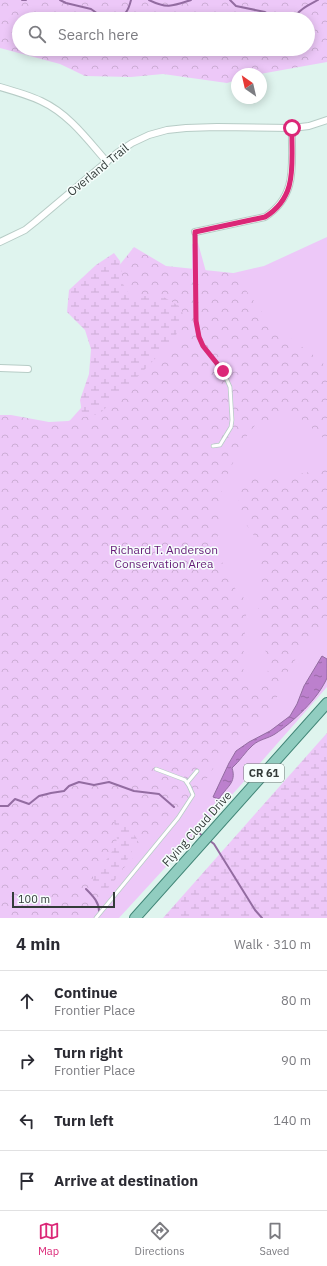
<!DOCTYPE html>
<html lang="en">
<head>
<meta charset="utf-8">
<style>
  body { margin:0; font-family:"IBM Plex Sans",sans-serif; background:#f7f7f7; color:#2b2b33 }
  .compass { position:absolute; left:231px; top:68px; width:36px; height:36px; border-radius:50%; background:#fff; box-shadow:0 2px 10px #0003; rotate:326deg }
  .scale { position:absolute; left:12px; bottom:10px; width:103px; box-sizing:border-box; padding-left:4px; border:2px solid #343c3a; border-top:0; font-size:11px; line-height:14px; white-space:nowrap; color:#343c3a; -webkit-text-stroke:3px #f6fefc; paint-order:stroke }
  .stop { position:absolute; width:12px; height:12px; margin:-9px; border:3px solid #db2777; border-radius:50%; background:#fff }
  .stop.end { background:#db2777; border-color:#fff; box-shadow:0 1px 4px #0008 }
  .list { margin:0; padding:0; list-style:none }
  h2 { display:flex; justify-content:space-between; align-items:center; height:52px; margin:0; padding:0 16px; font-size:17px }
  h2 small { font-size:13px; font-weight:400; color:#7c7c81 }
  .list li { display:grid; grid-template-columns:26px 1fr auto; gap:12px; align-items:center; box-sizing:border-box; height:60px; padding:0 16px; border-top:1px solid #e1e1e2 }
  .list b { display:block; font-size:15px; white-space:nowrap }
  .list p { margin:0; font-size:13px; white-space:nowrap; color:#7c7c81 }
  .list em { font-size:13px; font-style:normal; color:#7c7c81 }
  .icon { flex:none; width:22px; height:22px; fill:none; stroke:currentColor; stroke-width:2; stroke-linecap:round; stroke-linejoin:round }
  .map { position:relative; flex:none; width:327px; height:918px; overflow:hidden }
  .search { position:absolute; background:#fff; box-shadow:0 2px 10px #0003; left:12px; right:12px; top:12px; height:44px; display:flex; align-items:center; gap:10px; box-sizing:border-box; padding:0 14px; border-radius:22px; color:#7c7c81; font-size:15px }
  .sheet { height:292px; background:#fff }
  nav { display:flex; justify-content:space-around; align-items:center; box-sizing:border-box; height:56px; border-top:1px solid #e1e1e2; background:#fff; font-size:11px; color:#7c7c81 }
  nav a { display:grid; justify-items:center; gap:2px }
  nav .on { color:#db2777 }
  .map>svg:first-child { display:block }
  .green { fill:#edc8f8 }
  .forest { fill:url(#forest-crowns); fill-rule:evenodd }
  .wetland { fill:url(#wetland-marsh) }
  .water { fill:url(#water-ripples); stroke:#936ca1 }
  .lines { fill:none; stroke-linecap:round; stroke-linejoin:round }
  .stream { stroke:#936ca1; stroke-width:2 }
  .service-casing { stroke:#b7ccc6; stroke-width:4.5 }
  .minor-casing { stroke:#b7ccc6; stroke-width:8 }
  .primary-casing { stroke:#408576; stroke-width:12 }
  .service { stroke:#fff; stroke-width:3 }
  .minor { stroke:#fff; stroke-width:6 }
  .primary { stroke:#91cdc0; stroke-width:10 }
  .route { stroke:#db2777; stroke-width:5 }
  .labels { text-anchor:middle; stroke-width:3; stroke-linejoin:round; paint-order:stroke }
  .shield { fill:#f6fefc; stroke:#6e7674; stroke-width:1 }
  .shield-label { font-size:11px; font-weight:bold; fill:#343c3a }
  .street-label { font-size:12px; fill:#343c3a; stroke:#f6fefc }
  .park-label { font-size:12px; fill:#661b78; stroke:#f6fefc }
</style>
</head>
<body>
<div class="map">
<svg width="327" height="918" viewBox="0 0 327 918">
  <defs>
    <pattern id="forest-crowns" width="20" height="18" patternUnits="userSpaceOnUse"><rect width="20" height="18" fill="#edc8f8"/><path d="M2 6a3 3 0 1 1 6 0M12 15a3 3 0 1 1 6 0" fill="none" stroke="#ccadd5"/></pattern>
    <pattern id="wetland-marsh" width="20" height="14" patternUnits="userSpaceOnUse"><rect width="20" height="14" fill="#edc8f8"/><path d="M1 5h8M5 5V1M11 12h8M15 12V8" fill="none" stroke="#ccadd5"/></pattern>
    <pattern id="water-ripples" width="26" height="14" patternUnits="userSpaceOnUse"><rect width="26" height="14" fill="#bc80cd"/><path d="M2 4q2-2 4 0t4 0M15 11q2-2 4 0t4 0" fill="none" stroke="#9a6aa7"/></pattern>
  </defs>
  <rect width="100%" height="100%" fill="#dff4ee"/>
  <path class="green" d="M327 237V687L239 787 119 918H0L65 426 192 283V244L198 243 208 279 264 266Z"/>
  <path class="forest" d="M0 0H327V62L260 74H237V80L227 83 163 74 131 77 85 76 60 64 0 48ZM19 19H308V49H19Z
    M134 247 166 266 233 273 271 324 316 357 327 367V441L293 412 256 424 242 442 222 488 221 509 216 550 236 590 247 601 243 662 244 679 263 686 270 664 260 635 258 608 262 589 258 541 241 517 237 488 260 476 292 475 327 469V618L295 660 284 678 279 694 259 723 240 737 219 759 201 788 172 813 96 900 83 918H0V415H11L49 422 68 421 107 411 121 400 179 339 183 323 158 313 127 304 118 267Z"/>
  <path class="wetland" d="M114 253 120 261 123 284 131 297 160 295 181 307 184 319 174 339 123 392 98 415 82 413 80 400 89 374 91 349 85 330 67 312 69 290 96 265Z
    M327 733V918H163Z
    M113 814 127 825 138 840 119 875 104 893 93 885V873L110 856 117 839Z"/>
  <path class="water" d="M322 656 327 659C327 664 327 673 327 678 318 699 293 722 275 734 267 739 260 739 253 745 245 752 240 761 232 768 237 783 226 787 219 799L213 797 229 763 236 751 249 742 270 731 290 716 297 704 304 686Z"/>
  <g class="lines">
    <path class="stream" d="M22 0H26
      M60 0 66 3 91 9 105 19
      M149 0C167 9 173 6 191 0
      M230 0 236 6 265 12 277 19
      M115 19C126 14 128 12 131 0
      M293 19C298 10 309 5 318 0
      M0 806H8L15 799 29 804 39 796 51 793 64 791 69 786 79 782 94 785 109 782 134 791 159 794 174 807
      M194 829 204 837
      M209 840 214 844 255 910 262 918
      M86 889C93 896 100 903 99 913"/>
    <g class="service-casing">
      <path id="service" d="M195 232 196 321 199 337 203 346 223 371 230 387 232 420 231 427 220 445 213 446
        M187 783 197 771
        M96 918 178 818 193 795 189 786 185 780 156 769"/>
    </g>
    <g class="minor-casing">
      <path id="minor" d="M0 87C14 91 28 95 41 101 69 114 87 139 107 162
        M195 232 265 217C299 195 291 163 292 128
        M0 242 25 230 35 222 117 153 132 143 149 135 167 130 186 128 217 127 292 128 309 126 327 120
        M0 368 28 369"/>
    </g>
    <g class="primary-casing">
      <path id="primary" d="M135 918 327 703"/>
    </g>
    <use href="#service" class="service"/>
    <use href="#minor" class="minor"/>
    <use href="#primary" class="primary"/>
  </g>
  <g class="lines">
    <path class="route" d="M223 371 203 346 199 337 196 321 195 232 265 217C299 196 291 163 292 128"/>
  </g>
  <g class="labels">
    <rect class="shield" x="244" y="764" width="40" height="18" rx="3"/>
    <g class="shield-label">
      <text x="264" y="777">CR 61</text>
    </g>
    <g class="street-label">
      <text transform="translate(98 170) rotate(-39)" y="4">Overland Trail</text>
      <text transform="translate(197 829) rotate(-48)" y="4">Flying Cloud Drive</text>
    </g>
    <g class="park-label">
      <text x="164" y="554">Richard T. Anderson<tspan x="164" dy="14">Conservation Area</tspan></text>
    </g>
  </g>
</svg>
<svg class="compass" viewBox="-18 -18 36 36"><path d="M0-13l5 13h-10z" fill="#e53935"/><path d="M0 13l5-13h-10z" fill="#7c7c81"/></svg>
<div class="scale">100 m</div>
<div class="stop" style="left:292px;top:128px"></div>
<div class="stop end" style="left:223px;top:371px"></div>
<div class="search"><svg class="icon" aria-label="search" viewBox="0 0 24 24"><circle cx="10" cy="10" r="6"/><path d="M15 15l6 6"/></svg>Search here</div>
</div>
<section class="sheet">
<h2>4 min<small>Walk · 310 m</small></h2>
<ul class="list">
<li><svg class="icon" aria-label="ahead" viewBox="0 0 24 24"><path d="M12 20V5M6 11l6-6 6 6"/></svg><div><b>Continue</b><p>Frontier Place</p></div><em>80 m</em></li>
<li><svg class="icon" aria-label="right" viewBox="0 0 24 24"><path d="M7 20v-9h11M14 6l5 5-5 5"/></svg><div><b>Turn right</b><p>Frontier Place</p></div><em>90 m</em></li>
<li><svg class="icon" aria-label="left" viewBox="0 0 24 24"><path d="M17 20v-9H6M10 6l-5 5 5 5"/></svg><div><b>Turn left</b></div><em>140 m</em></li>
<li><svg class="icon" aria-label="arrive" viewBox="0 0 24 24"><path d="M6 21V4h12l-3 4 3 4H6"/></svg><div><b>Arrive at destination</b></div></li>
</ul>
</section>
<nav>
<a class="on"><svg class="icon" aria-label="map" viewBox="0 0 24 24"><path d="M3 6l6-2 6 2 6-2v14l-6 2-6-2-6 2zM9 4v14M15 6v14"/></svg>Map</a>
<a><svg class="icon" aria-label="directions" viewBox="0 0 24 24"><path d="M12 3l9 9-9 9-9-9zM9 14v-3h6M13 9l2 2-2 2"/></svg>Directions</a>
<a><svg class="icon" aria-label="saved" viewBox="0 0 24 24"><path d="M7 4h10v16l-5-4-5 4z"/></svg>Saved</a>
</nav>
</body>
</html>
